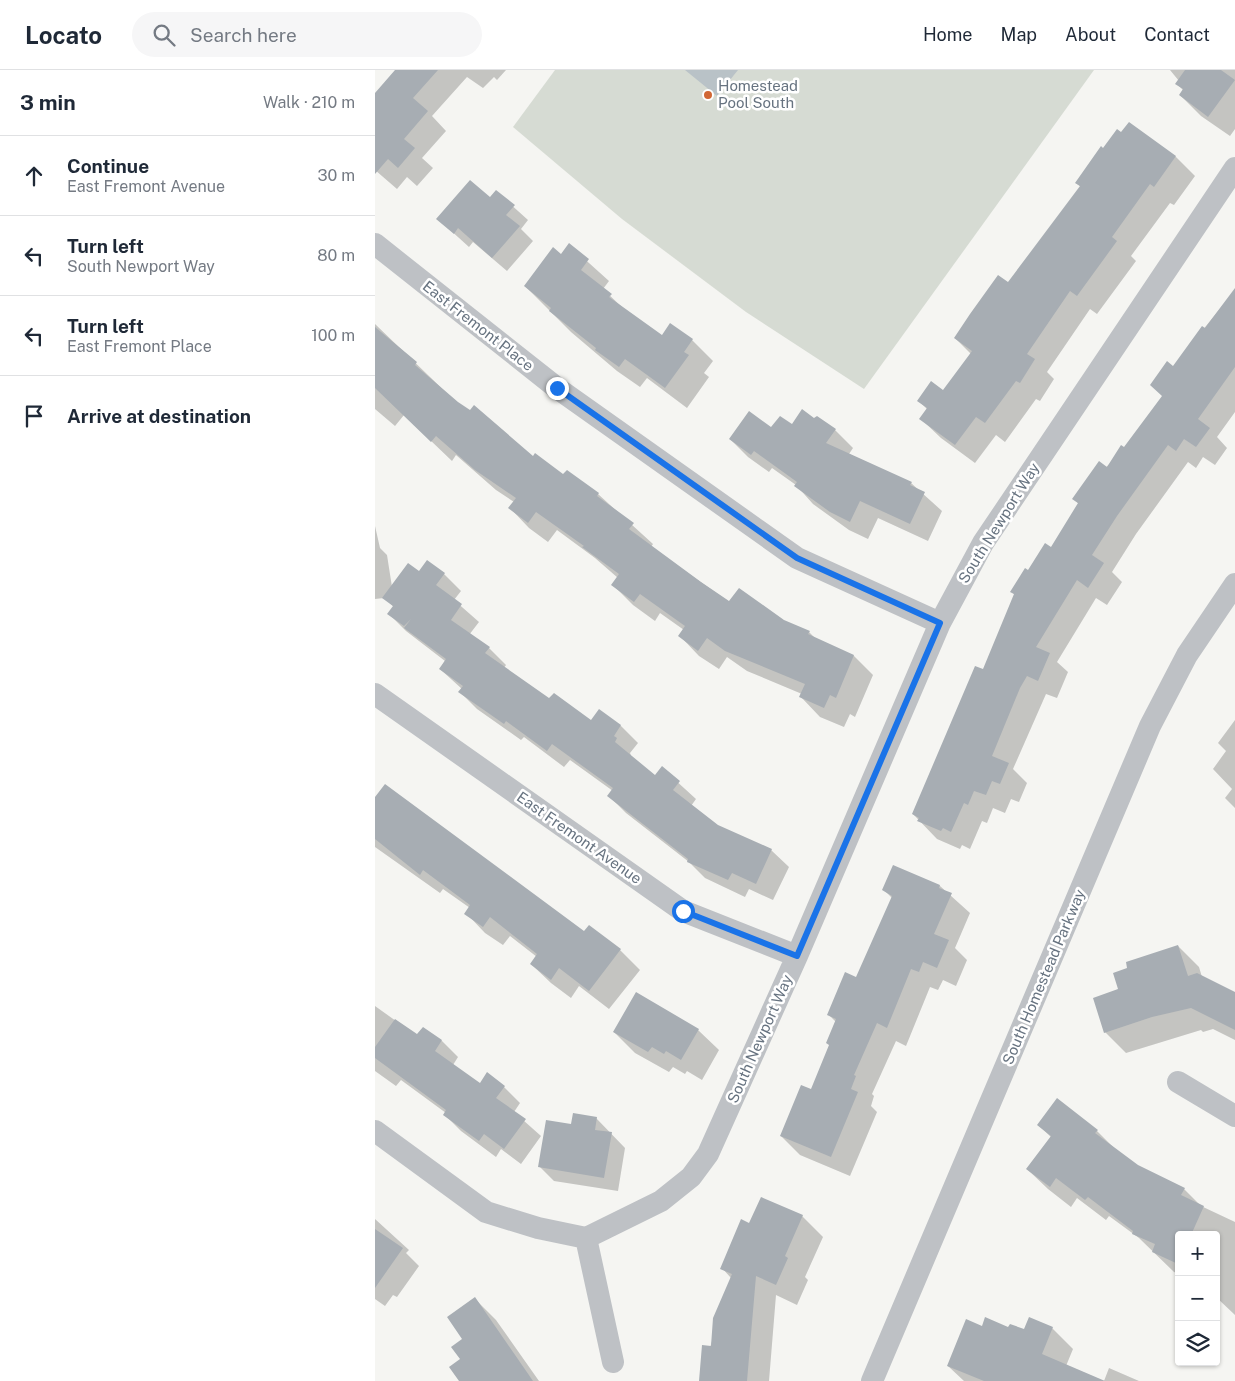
<!DOCTYPE html>
<html lang="en">
<head>
<meta charset="utf-8">
<style>
  body { margin:0; font-family:"Public Sans",sans-serif; background:#f6f6f7; color:#1f2937 }
  .controls { position:absolute; right:15px; bottom:15px; display:grid; overflow:hidden; border-radius:5px; box-shadow:0 1px 4px #0004 }
  .controls button { width:45px; height:45px; display:grid; place-items:center; padding:0; border:0; border-bottom:1px solid #e0e1e3; background:#fff; color:#1f2937; font:25px sans-serif }
  .stop { position:absolute; width:15px; height:15px; margin:-11px; border:4px solid #1a73e8; border-radius:50%; background:#fff }
  .stop.end { background:#1a73e8; border-color:#fff; box-shadow:0 1px 5px #0008 }
  .list { margin:0; padding:0; list-style:none }
  h2 { display:flex; justify-content:space-between; align-items:center; height:65px; margin:0; padding:0 20px; font-size:21px }
  h2 small { font-size:16px; font-weight:400; color:#747a83 }
  .list li { display:grid; grid-template-columns:32px 1fr auto; gap:15px; align-items:center; box-sizing:border-box; height:80px; padding:0 20px; border-top:1px solid #e0e1e3 }
  .list b { display:block; font-size:19px; white-space:nowrap }
  .list p { margin:0; font-size:16px; white-space:nowrap; color:#747a83 }
  .list em { font-size:16px; font-style:normal; color:#747a83 }
  .icon { flex:none; width:28px; height:28px; fill:none; stroke:currentColor; stroke-width:2; stroke-linecap:round; stroke-linejoin:round }
  .map { position:relative; flex:none; width:860px; height:1311px; overflow:hidden }
  header { display:flex; align-items:center; gap:30px; box-sizing:border-box; height:70px; padding:0 25px; background:#fff; border-bottom:1px solid #e0e1e3 }
  header strong { font-size:24px }
  nav { display:flex; gap:28px; margin-inline-start:auto; font-size:18px }
  .search { width:350px; height:45px; background:#f6f6f7; display:flex; align-items:center; gap:12px; box-sizing:border-box; padding:0 18px; border-radius:28px; color:#747a83; font-size:19px }
  main { display:flex }
  aside { flex:1; background:#fff }
  .map>svg:first-child { display:block }
  .green { fill:#d6dbd3 }
  .water { fill:#b9c2c7 }
  .shadow { fill:#0003 }
  .building { fill:#a7adb3 }
  .lines { fill:none; stroke-linecap:round; stroke-linejoin:round }
  .street { stroke:#bec1c5; stroke-width:22 }
  .route { stroke:#1a73e8; stroke-width:6 }
  .poi-dot { fill:#d16735; stroke:#fff; stroke-width:2 }
  .labels { text-anchor:middle; stroke-width:5; stroke-linejoin:round; paint-order:stroke }
  .poi-label { font-size:15px; fill:#677380; stroke:#fff; text-anchor:start }
  .street-label { font-size:15px; fill:#677380; stroke:#fff }
</style>
</head>
<body>
<header>
<strong>Locato</strong>
<div class="search"><svg class="icon" aria-label="search" viewBox="0 0 24 24"><circle cx="10" cy="10" r="6"/><path d="M15 15l6 6"/></svg>Search here</div>
<nav><a>Home</a><a>Map</a><a>About</a><a>Contact</a></nav>
</header>
<main>
<aside>
<h2>3 min<small>Walk · 210 m</small></h2>
<ul class="list">
<li><svg class="icon" aria-label="ahead" viewBox="0 0 24 24"><path d="M12 20V5M6 11l6-6 6 6"/></svg><div><b>Continue</b><p>East Fremont Avenue</p></div><em>30 m</em></li>
<li><svg class="icon" aria-label="left" viewBox="0 0 24 24"><path d="M17 20v-9H6M10 6l-5 5 5 5"/></svg><div><b>Turn left</b><p>South Newport Way</p></div><em>80 m</em></li>
<li><svg class="icon" aria-label="left" viewBox="0 0 24 24"><path d="M17 20v-9H6M10 6l-5 5 5 5"/></svg><div><b>Turn left</b><p>East Fremont Place</p></div><em>100 m</em></li>
<li><svg class="icon" aria-label="arrive" viewBox="0 0 24 24"><path d="M6 21V4h12l-3 4 3 4H6"/></svg><div><b>Arrive at destination</b></div></li>
</ul>
</aside>
<div class="map">
<svg width="860" height="1311" viewBox="0 0 860 1311">
  <rect width="100%" height="100%" fill="#f5f5f2"/>
  <path class="green" d="M180 0H719L489 319 371 242 247 149 138 57Z"/>
  <path class="water" d="M310 0H363L342 26Z"/>
  <path class="shadow" d="M21 0H131L122 10 119 7 108 18 92 7 57 46 71 61 47 88 58 98 42 116 32 107 22 119 0 100V25Z
    M795 0H860V59L855 66 826 46 805 25 808 20 802 14 804 11Z
    M754 53 801 87 820 106 799 135 795 133 756 186 761 191 722 244 715 239 672 302 679 309 665 331 661 329 630 372 621 365 600 393 566 368 546 349 553 340 544 331 569 322 596 284 580 268 633 214 706 117 701 113 728 80 746 64Z
    M121 121 153 150 146 159 158 171 132 201 98 172 94 177 63 149 115 128Z
    M194 175 234 211 228 219 252 242 287 267 317 270 338 291 329 303 334 307 312 338 272 308 265 317 242 301 196 262 150 216 186 185Z
    M860 220V342L842 367 852 378 840 395 828 387 821 398 813 392 761 464 737 502 747 512 732 535 721 528 682 592 693 602 682 628 671 624 638 699 652 713 644 732 636 729 630 743 618 738 612 753 607 751 595 779 587 775 585 779 562 769 538 744 608 601 640 525 637 522 677 478 704 434 698 429 750 379 788 326 798 297Z
    M0 254 82 333 158 388 189 406 192 401 223 424 278 474 276 477 354 532 434 562 441 569 479 586 498 605 480 647 475 644 469 657 445 647 426 627 427 624 372 601 352 587 344 599 324 586 305 566 309 560 285 543 280 551 258 535 238 515 243 508 220 488 182 460 173 472 154 458 135 438 139 432 121 420 81 385 77 391 29 345 20 356 0 339Z
    M440 350 460 360 478 378 474 384 536 413 567 441 553 471 503 448 493 469 474 460 438 434 421 415 397 398 394 402 373 387 355 369Z
    M0 456 5 478 12 485 17 517 44 503 69 504 86 521 79 530 104 552 94 565 114 578 131 595 129 598 175 630 217 651 224 641 246 656 263 673 255 683 257 688 280 706 287 698 321 729 316 736 343 756 396 780 414 797 398 830 374 819 370 827 330 808 314 792 251 743 234 726 238 721 195 690 189 697 149 667 146 670 102 639 85 622 87 619 65 599 70 591 31 561 14 544 19 537 9 528 0 529Z
    M860 650V738L850 728 857 719 838 699 851 681 843 673Z
    M0 729 209 863 245 880 265 900 234 939 204 916 196 928 176 913 156 894 162 887 135 866 128 875 110 863 91 843 95 838 68 819 65 823 0 777Z
    M519 797 565 816 595 843 580 878 592 890 581 916 568 910 563 920 555 917 531 976 521 971 497 1024 499 1026 496 1036 502 1042 475 1106 425 1085 406 1066 437 1021 455 976 461 952 454 945 482 909 517 828 509 820Z
    M803 876 824 897 827 907 860 924V970L838 959 828 962 826 960 751 983 730 962 745 920Z
    M0 936 42 966 48 958 67 971 83 987 78 995 105 1015 129 1017 145 1033 139 1042 166 1066 146 1094 126 1079 121 1087 86 1061 70 1045 71 1043 26 1010 21 1016 0 1001Z
    M323 960 344 980 327 1010 312 1001 310 1004 298 997 294 1002 260 983 239 962Z
    M221 1048 250 1078 243 1121 179 1111 165 1097 197 1055Z
    M663 1055 722 1061 741 1080 762 1096 809 1119 826 1136 860 1152V1245L841 1227V1165H804V1204L799 1202 764 1168 734 1146 731 1150 702 1128 696 1137 673 1119 652 1099 676 1067Z
    M427 1146 448 1167 430 1207 433 1210 422 1235 401 1225 394 1311H325L356 1208 347 1198 375 1155Z
    M0 1149 34 1180 31 1183 44 1196 22 1227 18 1225 10 1236 0 1229Z
    M100 1229 121 1250 164 1311H86L89 1270Z
    M608 1257 649 1261 677 1258 698 1279 691 1296 727 1311H589L573 1296Z
    M734 1298 764 1311H729Z"/>
  <path class="building" d="M20 0H63L38 28 53 41 29 69 40 78 23 98 13 89 0 104V23Z
    M810 0H846L860 10 833 47 804 25 808 19 800 14Z
    M754 52 801 86 779 117 775 114 737 167 742 171 702 226 695 221 652 284 660 289 645 313 641 311 610 353 601 347 580 375 544 349 552 338 542 331 556 311 568 320 597 281 579 268 595 244 623 205 633 212 705 116 700 113 726 76 728 78 742 59 746 62Z
    M95 110 115 127 121 120 140 135 131 145 145 156 117 188 83 158 79 164 61 149Z
    M194 173 214 189 206 200 237 224 234 227 287 265 295 253 318 269 309 282 314 285 290 318 250 289 244 297 220 280 221 278 174 241 176 238 149 216 178 177 186 184Z
    M860 218V297L823 349 835 358 821 377 809 369 801 381 793 375 742 446 717 485 729 493 713 518 702 510 661 577 675 583 663 611 652 606 645 618 617 686 634 693 625 714 617 711 611 725 599 721 593 735 589 733 576 762 568 758 566 761 542 751 544 748 537 744 600 596 608 599 639 524 635 522 650 498 653 500 670 473 676 477 703 433 697 429 724 391 732 397 746 375 749 377 787 326 775 315 792 291 798 296 827 256 830 258Z
    M0 257 42 292 40 295 83 332 95 340 99 335 158 386 160 383 188 404 192 400 224 423 222 426 259 453 254 459 326 512 354 531 364 518 409 550 435 561 433 564 479 585 461 628 455 625 449 638 424 627 430 614 350 581 332 568 323 581 303 566 310 556 265 524 259 532 236 515 244 504 207 477 209 476 161 442 153 453 133 438 141 428 100 400 61 366 56 372 0 318Z
    M427 339 439 348 442 346 461 359 451 373 537 412 535 415 550 422 535 454 485 431 475 452 455 442 419 416 422 412 379 381 376 385 354 369 374 341 396 357 405 346 417 354Z
    M52 490 70 503 61 515 87 534 76 550 115 577 110 583 174 628 179 623 216 650 224 639 246 655 239 666 242 668 240 672 280 705 287 696 305 711 298 720 343 755 397 779 381 814 357 803 353 810 312 792 313 789 232 726 238 718 177 674 172 681 131 651 129 654 83 622 88 616 64 599 71 589 29 558 36 549 29 556 12 544 18 536 7 528 33 493 44 501Z
    M10 714 209 861 214 855 246 879 214 921 184 898 176 910 155 894 162 884 115 847 108 857 89 844 95 835 48 800 45 805 0 769V727Z
    M518 795 565 815 564 818 577 823 559 864 574 870 562 898 548 892 544 902 536 899 512 958 502 953 479 1005 481 1006 476 1019 483 1022 456 1087 405 1066 426 1015 436 1019 454 975 451 973 461 949 452 945 470 902 481 907 517 826 507 820Z
    M803 875 813 906 822 903 860 922V960L816 938 777 947 729 963 718 928 743 919 738 903 752 898 751 892Z
    M261 922 324 959 306 990 291 981 289 984 277 977 273 982 238 962Z
    M20 949 42 964 48 957 67 970 60 981 105 1013 112 1002 130 1016 121 1028 151 1049 129 1079 109 1064 104 1071 68 1045 71 1040 0 988V977Z
    M682 1028 723 1060 720 1063 763 1095 810 1118 806 1125 829 1136 816 1165H804L803 1194 777 1182 780 1174 757 1164 758 1161 713 1127 710 1130 681 1108 675 1117 651 1099 676 1066 662 1055Z
    M198 1043 222 1047 220 1060 237 1062 229 1108 163 1097 171 1050 196 1054Z
    M386 1127 428 1145 410 1186 413 1188 401 1215 381 1206 372 1311H324L327 1275 336 1276 338 1248 357 1204 345 1199 366 1149 374 1153Z
    M0 1159 28 1178 0 1218Z
    M100 1227 158 1311H84L74 1297 85 1289 76 1277 87 1269 72 1247Z
    M610 1247 633 1257 635 1254 649 1259 654 1247 678 1257 667 1284 730 1311H609L572 1296 591 1249 607 1256Z"/>
  <g class="lines">
    <path class="street" d="M0 174 182 318 422 488 565 553
      M0 624 308 841 422 886
      M803 1012 860 1046
      M0 1061 111 1142 163 1158 211 1168 286 1131 316 1107 333 1084 422 886 565 553 608 473 860 98
      M211 1168 238 1292
      M497 1311 775 656 812 585 860 514"/>
  </g>
  <g class="lines">
    <path class="route" d="M182 318 422 488 565 553 422 886 308 841"/>
  </g>
  <circle class="poi-dot" cx="333" cy="25" r="5"/>
  <g class="labels">
    <g class="poi-label">
      <text x="343" y="21">Homestead<tspan x="343" dy="17">Pool South</tspan></text>
    </g>
    <g class="street-label">
      <text transform="translate(103 256) rotate(38)" y="5">East Fremont Place</text>
      <text transform="translate(624 453) rotate(-58)" y="5">South Newport Way</text>
      <text transform="translate(204 768) rotate(35)" y="5">East Fremont Avenue</text>
      <text transform="translate(669 907) rotate(-67)" y="5">South Homestead Parkway</text>
      <text transform="translate(385 969) rotate(-66)" y="5">South Newport Way</text>
    </g>
  </g>
</svg>
<div class="controls">
<button>+</button>
<button>−</button>
<button><svg class="icon" aria-label="layers" viewBox="0 0 24 24"><path d="M12 4l9 5-9 5-9-5zM3 14l9 5 9-5"/></svg></button>
</div>
<div class="stop" style="left:308px;top:841px"></div>
<div class="stop end" style="left:182px;top:318px"></div>
</div>
</main>
</body>
</html>
